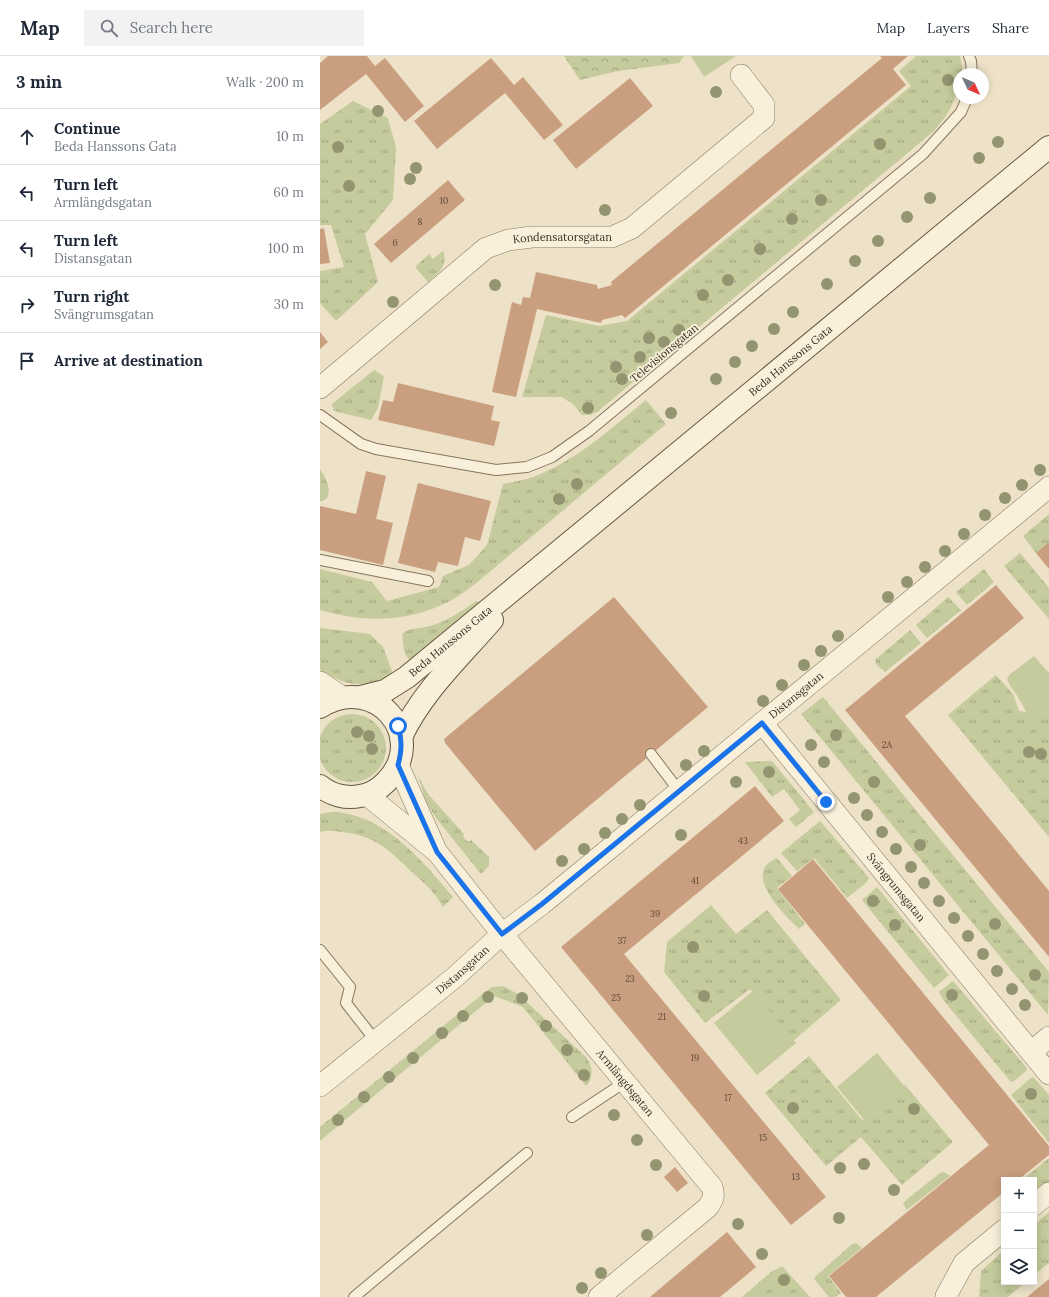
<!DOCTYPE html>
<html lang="en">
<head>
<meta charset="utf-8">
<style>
  body { margin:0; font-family:Lora,serif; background:#f2f2f3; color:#1f2937 }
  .controls { position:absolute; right:12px; bottom:12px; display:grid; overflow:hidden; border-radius:0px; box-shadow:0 2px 10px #0003 }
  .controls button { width:36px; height:36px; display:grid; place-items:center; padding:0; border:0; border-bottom:1px solid #e0e1e3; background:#fff; color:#1f2937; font:20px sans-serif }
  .compass { position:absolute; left:633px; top:12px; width:36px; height:36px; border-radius:50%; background:#fff; box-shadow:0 2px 10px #0003; rotate:134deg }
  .stop { position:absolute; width:12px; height:12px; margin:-9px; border:3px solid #1a73e8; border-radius:50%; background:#fff }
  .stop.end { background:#1a73e8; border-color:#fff; box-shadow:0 1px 4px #0008 }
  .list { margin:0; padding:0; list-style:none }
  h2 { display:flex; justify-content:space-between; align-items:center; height:52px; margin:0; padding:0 16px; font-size:17px }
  h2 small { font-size:13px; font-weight:400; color:#747a83 }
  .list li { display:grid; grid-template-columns:26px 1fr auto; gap:12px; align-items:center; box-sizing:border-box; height:56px; padding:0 16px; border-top:1px solid #e0e1e3 }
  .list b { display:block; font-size:15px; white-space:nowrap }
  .list p { margin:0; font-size:13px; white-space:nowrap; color:#747a83 }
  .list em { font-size:13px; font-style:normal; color:#747a83 }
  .icon { flex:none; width:22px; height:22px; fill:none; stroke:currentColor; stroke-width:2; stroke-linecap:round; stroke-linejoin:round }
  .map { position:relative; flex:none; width:729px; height:1241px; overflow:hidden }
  header { display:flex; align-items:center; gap:24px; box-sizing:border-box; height:56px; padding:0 20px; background:#fff; border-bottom:1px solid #e0e1e3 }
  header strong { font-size:19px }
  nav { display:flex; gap:22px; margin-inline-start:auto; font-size:14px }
  .search { width:280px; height:36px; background:#f2f2f3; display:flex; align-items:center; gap:10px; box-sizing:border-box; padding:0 14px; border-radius:0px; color:#747a83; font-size:15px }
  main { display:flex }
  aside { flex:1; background:#fff }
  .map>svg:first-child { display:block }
  .grass { fill:url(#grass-tufts) }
  .forest { fill:url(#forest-crowns) }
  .park { fill:#c5cb9c }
  .building { fill:#ca9f7f }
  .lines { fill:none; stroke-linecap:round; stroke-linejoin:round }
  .lane-casing { stroke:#88755d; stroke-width:12 }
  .street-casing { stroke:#88755d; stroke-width:22 }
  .secondary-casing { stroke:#6a5640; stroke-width:24 }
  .lane { stroke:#f8f0db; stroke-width:10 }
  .street { stroke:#f8f0db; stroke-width:21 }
  .secondary { stroke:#f8f0db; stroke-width:22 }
  .tree { fill:#939470 }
  .route { stroke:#1a73e8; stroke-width:5 }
  .labels { text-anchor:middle; stroke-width:4; stroke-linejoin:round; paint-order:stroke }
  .number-label { font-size:9px; fill:#5d4a38 }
  .street-label { font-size:11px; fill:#392d20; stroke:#f5edd7 }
</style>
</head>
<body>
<header>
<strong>Map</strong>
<div class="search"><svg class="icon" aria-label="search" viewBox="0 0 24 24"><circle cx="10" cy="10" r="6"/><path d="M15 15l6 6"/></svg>Search here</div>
<nav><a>Map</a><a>Layers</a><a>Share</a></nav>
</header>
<main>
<aside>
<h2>3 min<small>Walk · 200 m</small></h2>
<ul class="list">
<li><svg class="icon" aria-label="ahead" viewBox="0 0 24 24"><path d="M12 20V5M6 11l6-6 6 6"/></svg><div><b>Continue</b><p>Beda Hanssons Gata</p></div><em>10 m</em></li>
<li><svg class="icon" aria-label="left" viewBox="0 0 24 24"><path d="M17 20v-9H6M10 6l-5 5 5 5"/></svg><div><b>Turn left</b><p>Armlängdsgatan</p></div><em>60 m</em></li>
<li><svg class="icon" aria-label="left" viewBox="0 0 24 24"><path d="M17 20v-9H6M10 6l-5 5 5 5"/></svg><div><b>Turn left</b><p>Distansgatan</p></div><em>100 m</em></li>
<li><svg class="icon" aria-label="right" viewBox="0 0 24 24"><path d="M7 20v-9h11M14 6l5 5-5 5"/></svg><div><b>Turn right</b><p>Svängrumsgatan</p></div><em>30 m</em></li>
<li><svg class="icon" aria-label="arrive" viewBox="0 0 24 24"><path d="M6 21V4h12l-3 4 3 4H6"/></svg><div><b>Arrive at destination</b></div></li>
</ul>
</aside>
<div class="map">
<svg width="729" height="1241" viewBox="0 0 729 1241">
  <defs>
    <pattern id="grass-tufts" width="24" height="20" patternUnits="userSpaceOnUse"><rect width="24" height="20" fill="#c5cb9c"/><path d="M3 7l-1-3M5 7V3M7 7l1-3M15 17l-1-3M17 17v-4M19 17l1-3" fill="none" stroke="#a1a57f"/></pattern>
    <pattern id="forest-crowns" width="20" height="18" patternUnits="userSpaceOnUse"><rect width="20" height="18" fill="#c5cb9c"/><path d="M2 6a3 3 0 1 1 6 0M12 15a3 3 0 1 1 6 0" fill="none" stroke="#a1a57f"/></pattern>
  </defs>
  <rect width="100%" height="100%" fill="#ede2c8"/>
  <path class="grass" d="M596 0H640L643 17 639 18C639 41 629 58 614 75L277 356 270 359H262L253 348 242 341H202L226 259 279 270 307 265 591 30 579 15Z
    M33 45 68 62 76 92 73 144 45 178 58 226 16 265 0 247V215L24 211 11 169H0V68Z
    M123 195C129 210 118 217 108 226L95 211 109 198 113 203Z
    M54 314 64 320 58 352 51 364 14 355 12 348Z
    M326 344 346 368 160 524C151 531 141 539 132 544 88 567 46 567 0 554V513L52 526 67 545 119 531 123 520 149 509 167 489 183 428C192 426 201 425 210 422 254 407 290 373 326 344Z
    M0 413C5 421 12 432 7 442L2 445H0Z
    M729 458V486L716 497 703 480Z
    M700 497 729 532V563L684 510Z
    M664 513 674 526 647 549 636 536Z
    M628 541 641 554 607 582 596 569Z
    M156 545 160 546 159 549 91 605C82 598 84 589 82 578 88 572 97 573 106 571 124 567 141 556 156 545Z
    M0 572 50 578 63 591 72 615C69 625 42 629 32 628 22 626 9 620 0 614Z
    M590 574 601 587 565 616 556 608 555 604Z
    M676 619 693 638 699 655 729 660V781L628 659Z
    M503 641 729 916 728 959 481 658Z
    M-2 692a34 34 0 1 1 68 0a34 34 0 1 1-68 0Z
    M452 705 494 756 476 771 469 763 480 754 464 733 452 741 425 706Z
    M98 720 108 738 144 778 143 781 148 786 151 784 169 801V810L161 818 116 762 106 746Z
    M11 756C62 756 102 804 133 841L123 851C115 836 104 827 92 816 69 794 55 779 21 776 14 775 7 774 0 776V758Z
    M500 765 549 822 546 827 527 842 494 802 477 815 461 797Z
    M457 802 472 820 457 832 485 868 479 873C465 859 420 817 457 802Z
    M557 831 629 919 614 932 542 844Z
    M391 849 416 878 447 854 521 944 473 985 430 933 385 967 344 916 347 886Z
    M633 925 706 1011 707 1014 693 1026 690 1025 624 945 619 936Z
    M183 930 198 938 266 1001C273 1011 274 1020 266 1030L203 951 174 940 0 1085V1071L160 940 172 931Z
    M489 1000 542 1064 585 1029 633 1086 582 1129 541 1081 506 1110 445 1037Z
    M712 1021 715 1023 729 1039V1087L691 1039Z
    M729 1102V1126L714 1139V1124H702Z
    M624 1116 630 1120 587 1154 583 1148 586 1144 620 1117Z
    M729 1156V1207L714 1219V1169Z
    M536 1187 542 1192 508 1220 521 1237 516 1241H509L494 1223 495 1221 532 1188Z
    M684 1194V1226H706L688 1241H659L661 1215Z
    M462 1210 490 1241H422L451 1216Z"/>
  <path class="forest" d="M244 0H364L359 7 298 15 260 24Z"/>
  <path class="park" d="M371 0H416L384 21Z
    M714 600 729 617V661L727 662C704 664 709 658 699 643 696 637 690 631 687 624L689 619Z
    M433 935 476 987 437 1019 394 967Z
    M557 997 586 1032 546 1066 517 1031Z"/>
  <path class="building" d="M8 0H47L55 10 65 2 104 50 85 66 46 18 0 54V7Z
    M560 0H588L573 13 586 29 305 262 302 259 282 264 281 267 217 253 196 341 172 336 192 246 201 249 203 241 210 242 216 216 277 229 278 233 292 229 291 226 562 2Z
    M171 2 194 29 203 21 243 69 224 84 185 37 117 93 94 65Z
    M310 22 333 50 256 113 233 84Z
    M128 124 145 144 71 207 54 188Z
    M4 172 10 207 0 208V173Z
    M0 276 8 286 0 293Z
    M78 327 174 350 171 364 180 366 174 390 58 364 63 344 73 346Z
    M46 415 66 420 56 463 73 467 63 509 0 494V450L36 458Z
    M98 427 171 445 160 485 145 481 138 510 118 506 115 516 78 507Z
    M729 486V513L716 497Z
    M676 529 704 562 585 660 729 835V901L525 654Z
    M294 541 388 651 215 795 125 687 124 683Z
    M435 730 464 765 304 898 506 1141 471 1169 241 891Z
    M493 803 729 1090V1099L698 1124H684V1136L556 1241H526L509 1220 669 1089 458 833Z
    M355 1111 368 1127 357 1136 344 1121Z
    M407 1176 436 1211 400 1241H330Z
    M729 1223V1241H707Z"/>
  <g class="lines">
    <g class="lane-casing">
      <path id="lane" d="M649 0 651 5 652 18
        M0 359 41 388 56 393 176 414 207 411 232 401 269 375 603 98 641 56 647 42
        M0 504 108 525
        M331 698 359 735
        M0 894 30 931 26 947 55 984
        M252 1061 305 1026
        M34 1241 207 1097"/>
    </g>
    <g class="street-casing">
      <g id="street">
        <path id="s1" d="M0 332 166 192 188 184 212 181H292L312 172 444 62V49L421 19"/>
        <path d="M0 626 22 641"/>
        <path id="s2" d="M442 667 729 1018"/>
        <path d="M78 709 115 792"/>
        <path id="s3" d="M47 739 117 796 182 878 392 1131C395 1140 393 1145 387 1152L279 1241"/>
        <path d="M711 996 729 981"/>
        <path id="s4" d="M0 1030 135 921 182 878 222 848 729 431"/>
        <path d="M714 1149 729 1137"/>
        <path d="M626 1240 644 1207 684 1174"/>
      </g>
    </g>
    <g class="secondary-casing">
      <g id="secondary">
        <path id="s5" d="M41 641 65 635 87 621 729 91"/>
        <path d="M0 651C55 616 110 681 66 726 59 733 50 739 40 740 26 743 11 739 0 730"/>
        <path d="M81 681C102 636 140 601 172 564"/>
      </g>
    </g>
    <use href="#lane" class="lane"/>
    <use href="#street" class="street"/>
    <use href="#secondary" class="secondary"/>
  </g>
  <g class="tree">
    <circle cx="628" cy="24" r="6"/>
    <circle cx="396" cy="36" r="6"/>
    <circle cx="58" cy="55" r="6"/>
    <circle cx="678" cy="86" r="6"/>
    <circle cx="560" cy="88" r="6"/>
    <circle cx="18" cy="91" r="6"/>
    <circle cx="659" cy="102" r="6"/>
    <circle cx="96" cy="112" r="6"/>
    <circle cx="90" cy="123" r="6"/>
    <circle cx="29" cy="130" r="6"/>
    <circle cx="610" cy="142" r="6"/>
    <circle cx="501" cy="144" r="6"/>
    <circle cx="285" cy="154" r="6"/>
    <circle cx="587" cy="161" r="6"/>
    <circle cx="472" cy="163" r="6"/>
    <circle cx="558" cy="185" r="6"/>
    <circle cx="440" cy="193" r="6"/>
    <circle cx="535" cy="205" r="6"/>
    <circle cx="408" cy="224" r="6"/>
    <circle cx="507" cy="228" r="6"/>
    <circle cx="175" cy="229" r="6"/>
    <circle cx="383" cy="239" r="6"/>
    <circle cx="73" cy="246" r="6"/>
    <circle cx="473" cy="256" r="6"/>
    <circle cx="454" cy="273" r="6"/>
    <circle cx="359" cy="274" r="6"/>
    <circle cx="329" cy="282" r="6"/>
    <circle cx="344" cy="286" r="6"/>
    <circle cx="432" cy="290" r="6"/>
    <circle cx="320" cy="301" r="6"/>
    <circle cx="415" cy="306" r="6"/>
    <circle cx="296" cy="311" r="6"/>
    <circle cx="302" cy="323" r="6"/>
    <circle cx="396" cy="323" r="6"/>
    <circle cx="268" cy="352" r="6"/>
    <circle cx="351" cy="357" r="6"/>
    <circle cx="720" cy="414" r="6"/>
    <circle cx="257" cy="428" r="6"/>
    <circle cx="702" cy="429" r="6"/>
    <circle cx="685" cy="442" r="6"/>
    <circle cx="239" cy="443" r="6"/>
    <circle cx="665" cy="459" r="6"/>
    <circle cx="644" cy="478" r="6"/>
    <circle cx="625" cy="495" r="6"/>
    <circle cx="605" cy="511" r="6"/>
    <circle cx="587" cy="526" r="6"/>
    <circle cx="568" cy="541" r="6"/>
    <circle cx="518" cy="580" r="6"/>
    <circle cx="501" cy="595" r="6"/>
    <circle cx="484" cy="609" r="6"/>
    <circle cx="462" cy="629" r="6"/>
    <circle cx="443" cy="645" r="6"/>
    <circle cx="37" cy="676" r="6"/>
    <circle cx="516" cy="679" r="6"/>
    <circle cx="49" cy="680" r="6"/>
    <circle cx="491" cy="689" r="6"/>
    <circle cx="52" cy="693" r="6"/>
    <circle cx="384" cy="695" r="6"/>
    <circle cx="709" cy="696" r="6"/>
    <circle cx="721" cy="698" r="6"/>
    <circle cx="504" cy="706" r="6"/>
    <circle cx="366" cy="709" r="6"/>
    <circle cx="449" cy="716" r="6"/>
    <circle cx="416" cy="726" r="6"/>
    <circle cx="554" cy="726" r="6"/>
    <circle cx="534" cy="742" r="6"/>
    <circle cx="320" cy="749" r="6"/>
    <circle cx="547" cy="759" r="6"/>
    <circle cx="302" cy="763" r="6"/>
    <circle cx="562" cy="776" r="6"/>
    <circle cx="285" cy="777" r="6"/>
    <circle cx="361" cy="779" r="6"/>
    <circle cx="600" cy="789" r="6"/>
    <circle cx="264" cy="793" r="6"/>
    <circle cx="576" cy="793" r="6"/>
    <circle cx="242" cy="805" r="6"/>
    <circle cx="591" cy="811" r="6"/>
    <circle cx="604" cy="827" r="6"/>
    <circle cx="553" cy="845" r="6"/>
    <circle cx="619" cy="845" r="6"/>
    <circle cx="634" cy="862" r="6"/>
    <circle cx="675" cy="868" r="6"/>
    <circle cx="575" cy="869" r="6"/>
    <circle cx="648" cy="880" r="6"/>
    <circle cx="373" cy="891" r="6"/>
    <circle cx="663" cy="898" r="6"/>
    <circle cx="677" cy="915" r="6"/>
    <circle cx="715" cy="919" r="6"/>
    <circle cx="692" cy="933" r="6"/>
    <circle cx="632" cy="939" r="6"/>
    <circle cx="384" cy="940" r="6"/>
    <circle cx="168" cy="941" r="6"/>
    <circle cx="202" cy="942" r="6"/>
    <circle cx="705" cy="949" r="6"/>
    <circle cx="143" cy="960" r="6"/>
    <circle cx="226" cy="970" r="6"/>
    <circle cx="122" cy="977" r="6"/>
    <circle cx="247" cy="994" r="6"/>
    <circle cx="93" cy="1002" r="6"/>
    <circle cx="264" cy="1019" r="6"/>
    <circle cx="69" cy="1021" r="6"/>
    <circle cx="711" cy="1038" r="6"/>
    <circle cx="44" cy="1041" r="6"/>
    <circle cx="473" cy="1052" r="6"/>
    <circle cx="594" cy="1053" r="6"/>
    <circle cx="294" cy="1059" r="6"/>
    <circle cx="18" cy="1064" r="6"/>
    <circle cx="317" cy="1084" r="6"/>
    <circle cx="544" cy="1108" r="6"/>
    <circle cx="336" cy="1109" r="6"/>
    <circle cx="520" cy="1112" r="6"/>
    <circle cx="574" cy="1134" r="6"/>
    <circle cx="519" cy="1162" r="6"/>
    <circle cx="418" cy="1168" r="6"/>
    <circle cx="327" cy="1179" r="6"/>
    <circle cx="442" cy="1198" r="6"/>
    <circle cx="281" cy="1217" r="6"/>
    <circle cx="464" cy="1224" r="6"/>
    <circle cx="262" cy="1232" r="6"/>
  </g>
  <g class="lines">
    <path class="route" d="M78 670C82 684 82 694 78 709L117 796 182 878 222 848 442 667 506 746"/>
  </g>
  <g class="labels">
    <g class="number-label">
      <text x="124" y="148">10</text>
      <text x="100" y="169">8</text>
      <text x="75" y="190">6</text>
      <text x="567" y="692">2A</text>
      <text x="423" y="788">43</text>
      <text x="375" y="828">41</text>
      <text x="335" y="861">39</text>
      <text x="302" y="888">37</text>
      <text x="310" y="926">23</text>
      <text x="296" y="945">25</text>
      <text x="342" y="964">21</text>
      <text x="375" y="1005">19</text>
      <text x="408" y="1045">17</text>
      <text x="443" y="1085">15</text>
      <text x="476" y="1124">13</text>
    </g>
    <g class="street-label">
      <text dy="4" stroke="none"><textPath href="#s1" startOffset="295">Kondensatorsgatan</textPath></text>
      <text transform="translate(344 297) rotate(-40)" y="4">Televisionsgatan</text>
      <text dy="4" stroke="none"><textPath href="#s5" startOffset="548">Beda Hanssons Gata</textPath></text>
      <text dy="4" stroke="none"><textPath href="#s5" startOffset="107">Beda Hanssons Gata</textPath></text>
      <text dy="4" stroke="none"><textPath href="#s4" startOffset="616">Distansgatan</textPath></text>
      <text dy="4" stroke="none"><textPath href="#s2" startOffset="212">Svängrumsgatan</textPath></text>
      <text dy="4" stroke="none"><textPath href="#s4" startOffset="184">Distansgatan</textPath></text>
      <text dy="4" stroke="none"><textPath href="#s3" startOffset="388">Armlängdsgatan</textPath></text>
    </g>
  </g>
</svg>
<div class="controls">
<button>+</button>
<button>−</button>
<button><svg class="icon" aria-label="layers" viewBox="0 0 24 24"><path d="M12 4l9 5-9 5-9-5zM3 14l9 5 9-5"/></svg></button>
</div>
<svg class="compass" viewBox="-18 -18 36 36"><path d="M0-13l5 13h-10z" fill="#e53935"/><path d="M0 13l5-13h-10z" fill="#747a83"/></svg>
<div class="stop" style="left:78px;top:670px"></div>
<div class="stop end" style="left:506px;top:746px"></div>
</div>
</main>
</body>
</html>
